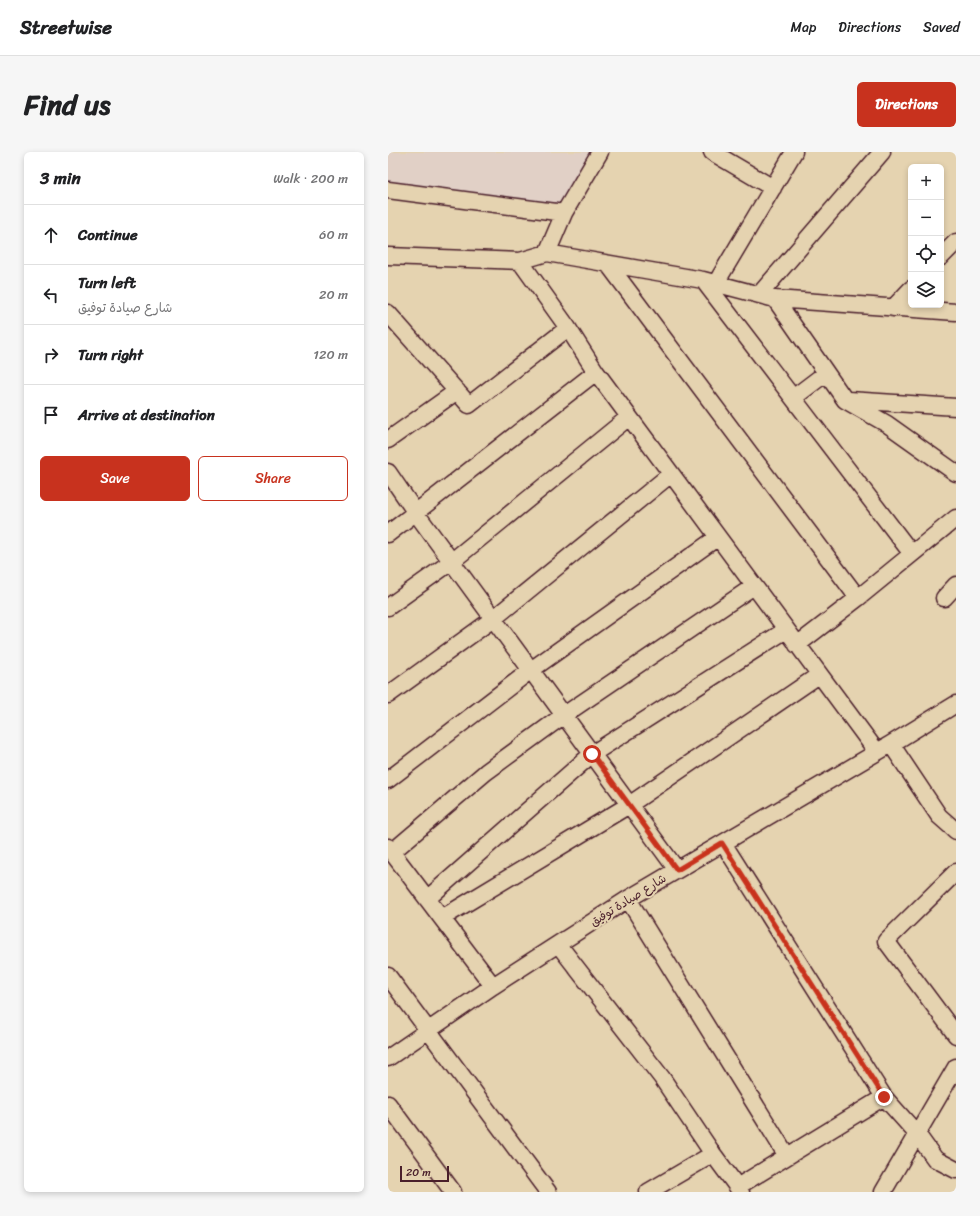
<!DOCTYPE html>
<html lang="en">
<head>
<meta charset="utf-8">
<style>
  body { margin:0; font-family:Sriracha,"Playpen Sans Arabic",sans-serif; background:#f6f6f6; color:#202124 }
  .controls { position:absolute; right:12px; top:12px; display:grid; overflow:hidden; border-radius:6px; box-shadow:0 2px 6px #0003 }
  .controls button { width:36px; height:36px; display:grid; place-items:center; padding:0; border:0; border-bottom:1px solid #e0e0e0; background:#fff; color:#202124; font:20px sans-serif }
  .scale { position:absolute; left:12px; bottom:10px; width:49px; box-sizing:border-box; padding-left:4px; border:2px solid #4a1f2b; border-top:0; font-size:11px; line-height:14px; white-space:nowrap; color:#4a1f2b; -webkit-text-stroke:3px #e5d3b0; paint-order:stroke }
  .stop { position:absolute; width:12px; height:12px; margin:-9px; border:3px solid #c8321e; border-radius:50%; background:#fff }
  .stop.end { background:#c8321e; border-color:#fff; box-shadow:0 1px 4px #0008 }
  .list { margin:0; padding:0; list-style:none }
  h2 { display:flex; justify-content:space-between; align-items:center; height:52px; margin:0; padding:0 16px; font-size:17px }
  h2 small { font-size:13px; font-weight:400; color:#757577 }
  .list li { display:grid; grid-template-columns:26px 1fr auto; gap:12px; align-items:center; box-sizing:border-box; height:60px; padding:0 16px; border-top:1px solid #e0e0e0 }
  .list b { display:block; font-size:15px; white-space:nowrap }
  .list p { margin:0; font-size:13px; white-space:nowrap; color:#757577 }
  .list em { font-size:13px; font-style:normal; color:#757577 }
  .actions { display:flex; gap:8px; padding:12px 16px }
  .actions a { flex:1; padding:9px 0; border:1px solid #c8321e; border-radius:6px; text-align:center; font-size:14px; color:#c8321e }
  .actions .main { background:#c8321e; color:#fff }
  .icon { flex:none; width:22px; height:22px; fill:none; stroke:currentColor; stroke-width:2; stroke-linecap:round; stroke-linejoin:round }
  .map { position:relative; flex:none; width:568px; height:1040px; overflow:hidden; border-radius:6px }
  header { display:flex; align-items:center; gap:24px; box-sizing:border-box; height:56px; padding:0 20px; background:#fff; border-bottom:1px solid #e0e0e0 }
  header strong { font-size:19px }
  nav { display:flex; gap:22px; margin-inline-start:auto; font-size:14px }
  .intro { display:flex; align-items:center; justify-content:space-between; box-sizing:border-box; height:96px; padding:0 24px }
  h1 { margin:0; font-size:28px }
  .button { padding:10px 18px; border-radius:6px; background:#c8321e; color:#fff; font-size:14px; font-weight:700 }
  main { display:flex; gap:24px; padding:0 24px }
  aside { flex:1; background:#fff; border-radius:6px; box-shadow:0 2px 6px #0003 }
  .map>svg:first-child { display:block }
  .built { fill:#e1d0c6 }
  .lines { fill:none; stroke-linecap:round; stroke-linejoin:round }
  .minor-casing { stroke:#4a1f2b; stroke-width:19 }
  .minor { stroke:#e5d3b0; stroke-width:16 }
  .route { stroke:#c8321e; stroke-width:5 }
  .labels { text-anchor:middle; stroke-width:4; stroke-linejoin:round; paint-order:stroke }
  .street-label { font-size:12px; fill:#4a1f2b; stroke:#e5d3b0 }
</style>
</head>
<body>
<header>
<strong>Streetwise</strong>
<nav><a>Map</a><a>Directions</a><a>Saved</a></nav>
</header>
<div class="intro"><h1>Find us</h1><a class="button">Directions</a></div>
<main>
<aside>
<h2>3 min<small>Walk · 200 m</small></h2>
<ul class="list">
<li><svg class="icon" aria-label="ahead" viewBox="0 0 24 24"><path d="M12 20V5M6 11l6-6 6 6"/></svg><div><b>Continue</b></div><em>60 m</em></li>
<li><svg class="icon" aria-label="left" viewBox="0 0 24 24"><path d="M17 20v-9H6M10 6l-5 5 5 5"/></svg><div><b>Turn left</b><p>شارع صيادة توفيق</p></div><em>20 m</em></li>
<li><svg class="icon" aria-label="right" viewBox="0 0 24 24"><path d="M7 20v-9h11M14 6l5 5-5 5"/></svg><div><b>Turn right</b></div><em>120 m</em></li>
<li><svg class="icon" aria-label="arrive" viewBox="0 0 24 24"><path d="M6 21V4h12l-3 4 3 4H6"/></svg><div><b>Arrive at destination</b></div></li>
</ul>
<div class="actions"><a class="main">Save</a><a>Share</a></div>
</aside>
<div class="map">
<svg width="568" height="1040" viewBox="0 0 568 1040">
  <rect width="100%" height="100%" fill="#e5d3b0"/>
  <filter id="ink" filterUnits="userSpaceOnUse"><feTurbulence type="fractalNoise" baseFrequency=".025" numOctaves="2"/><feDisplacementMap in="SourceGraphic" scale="8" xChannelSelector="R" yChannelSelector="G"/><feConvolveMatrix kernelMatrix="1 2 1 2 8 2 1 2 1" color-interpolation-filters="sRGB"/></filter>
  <g filter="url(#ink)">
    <path class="built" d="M0 0H204L171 56 0 30Z"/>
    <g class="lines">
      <g class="minor-casing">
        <path id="minor" d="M324 0 385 36
          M0 38 176 61
          M159 101 176 61 212 0
          M0 104 132 109 159 101 315 128 387 147 568 160
          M553 105 568 90
          M132 109 180 176 208 220 489 600
          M220 112 470 446
          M315 128 524 402
          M328 131 406 0
          M371 143 494 0
          M387 147 457 248 499 272 568 321
          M505 156 523 137
          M0 161 81 253 180 176
          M405 246 438 221
          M461 248 568 255
          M0 288 69 239
          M0 320 28 361 289 718
          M0 382 208 220
          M556 446 568 433
          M0 455 63 410 241 265
          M409 493 470 446 568 366
          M0 543 105 467 283 322
          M503 592 551 664 568 679
          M0 628 143 518 330 385
          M335 691 496 945 529 982 547 1007 568 1018
          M0 695 105 834
          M4 700 98 620 176 563 366 434
          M568 720 498 789 568 883
          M39 747 204 602 398 478
          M240 747 399 1004
          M54 766 241 653 431 523
          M170 792 274 926 325 1002 353 1040
          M0 824 160 1040
          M0 906 105 834 240 747 503 592 568 552
          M0 952 65 1040
          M349 1035 496 945
          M260 1040 325 1002
          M495 1040 568 915"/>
      </g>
      <use href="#minor" class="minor"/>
    </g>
  </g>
  <g class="lines" filter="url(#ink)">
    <path class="route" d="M204 602 289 718 334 691 496 945"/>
  </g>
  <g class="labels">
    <g class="street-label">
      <text transform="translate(240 748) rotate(-32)" y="4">شارع صيادة توفيق</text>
    </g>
  </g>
</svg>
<div class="controls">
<button>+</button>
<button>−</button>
<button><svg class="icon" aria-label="locate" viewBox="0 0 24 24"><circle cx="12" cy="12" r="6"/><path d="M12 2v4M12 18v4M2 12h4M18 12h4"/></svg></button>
<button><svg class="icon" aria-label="layers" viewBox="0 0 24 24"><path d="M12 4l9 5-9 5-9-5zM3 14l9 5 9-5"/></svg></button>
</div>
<div class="scale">20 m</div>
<div class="stop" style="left:204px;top:602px"></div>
<div class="stop end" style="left:496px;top:945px"></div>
</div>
</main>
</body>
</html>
